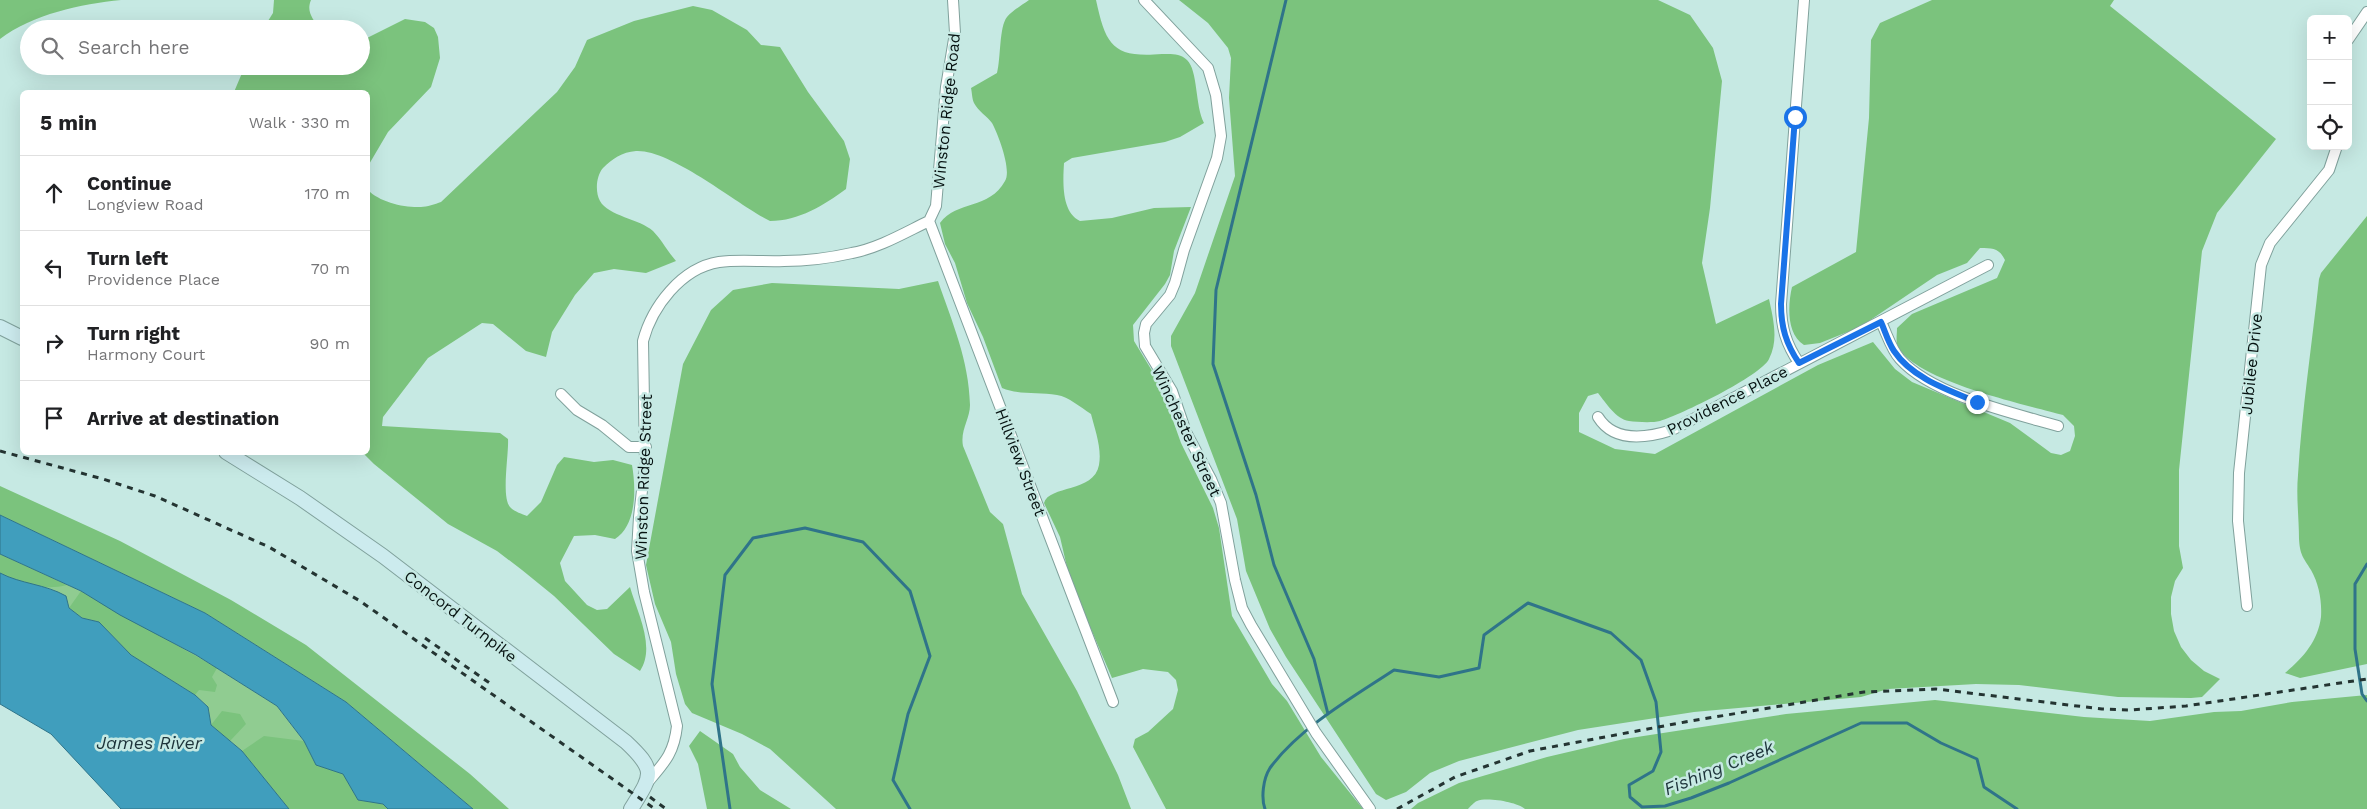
<!DOCTYPE html>
<html lang="en">
<head>
<meta charset="utf-8">
<style>
  body { margin:0; font-family:"Work Sans",sans-serif; background:#f6f6f6; color:#202124 }
  .controls { position:absolute; right:15px; top:15px; display:grid; overflow:hidden; border-radius:8px; box-shadow:0 5px 20px #0002 }
  .controls button { width:45px; height:45px; display:grid; place-items:center; padding:0; border:0; border-bottom:1px solid #e0e0e0; background:#fff; color:#202124; font:25px sans-serif }
  .stop { position:absolute; width:15px; height:15px; margin:-11px; border:4px solid #1a73e8; border-radius:50%; background:#fff }
  .stop.end { background:#1a73e8; border-color:#fff; box-shadow:0 1px 5px #0008 }
  .list { margin:0; padding:0; list-style:none }
  h2 { display:flex; justify-content:space-between; align-items:center; height:65px; margin:0; padding:0 20px; font-size:21px }
  h2 small { font-size:16px; font-weight:400; color:#757577 }
  .list li { display:grid; grid-template-columns:32px 1fr auto; gap:15px; align-items:center; box-sizing:border-box; height:75px; padding:0 20px; border-top:1px solid #e0e0e0 }
  .list b { display:block; font-size:19px; white-space:nowrap }
  .list p { margin:0; font-size:16px; white-space:nowrap; color:#757577 }
  .list em { font-size:16px; font-style:normal; color:#757577 }
  .icon { flex:none; width:28px; height:28px; fill:none; stroke:currentColor; stroke-width:2; stroke-linecap:round; stroke-linejoin:round }
  .map { position:relative; flex:none; width:2367px; height:809px; overflow:hidden }
  .search { position:absolute; background:#fff; box-shadow:0 5px 20px #0002; left:20px; top:20px; width:350px; height:55px; display:flex; align-items:center; gap:12px; box-sizing:border-box; padding:0 18px; border-radius:28px; color:#757577; font-size:19px }
  .panel { position:absolute; background:#fff; box-shadow:0 5px 20px #0002; left:20px; top:90px; width:350px; height:365px; border-radius:8px }
  .map>svg:first-child { display:block }
  .green { fill:#90cc91 }
  .forest { fill:#7bc37d }
  .water { fill:#409ebd; stroke:#2f7489 }
  .lines { fill:none; stroke-linecap:round; stroke-linejoin:round }
  .stream { stroke:#2f7489; stroke-width:3 }
  .street-casing { stroke:#80a19c; stroke-width:12 }
  .secondary-casing { stroke:#80a19c; stroke-width:16 }
  .street { stroke:#fff; stroke-width:10 }
  .secondary { stroke:#ccebee; stroke-width:14 }
  .rail { stroke:#243432; stroke-width:3; stroke-dasharray:6 6; stroke-linecap:butt }
  .route { stroke:#1a73e8; stroke-width:6 }
  .labels { text-anchor:middle; stroke-width:5; stroke-linejoin:round; paint-order:stroke }
  .street-label { font-size:16px; fill:#061211; stroke:#c6e9e3 }
  .water-label { font-size:18px; font-style:italic; fill:#1d333a; stroke:#c6e9e3 }
</style>
</head>
<body>
<div class="map">
<svg width="2367" height="809" viewBox="0 0 2367 809">
  <rect width="100%" height="100%" fill="#c6e9e3"/>
  <path class="green" d="M0 554 81 591 120 615 196 655 277 706 304 741 388 809H289L242 751 211 725 208 707 195 695 131 655 99 622 82 618 69 608 65 596C45 584 21 584 0 573Z"/>
  <path class="forest" d="M0 0H121C81 4 33 14 0 39Z
    M274 0H311C306 12 313 19 320 29H263L273 13Z
    M1029 0H1096C1106 46 1113 58 1162 54 1171 54 1180 53 1187 60 1198 70 1195 106 1204 123L1180 137 1165 142 1072 158 1064 163C1063 181 1061 212 1080 221L1112 218 1154 208 1191 207 1174 251 1170 275 1165 284 1133 325 1134 341 1160 384 1181 443 1213 508 1219 528 1232 616 1272 684 1287 701 1321 757 1363 809H1166L1133 747 1135 739 1148 732 1173 709 1178 690 1176 680 1168 672 1143 669 1112 678 1070 580 1060 537 1044 503C1049 485 1094 493 1099 465 1102 448 1095 430 1091 414 1080 407 1069 397 1057 395 1038 392 1019 395 1002 388L983 337 967 303 955 263 945 244 940 223C957 200 989 210 1005 181 1012 170 998 134 992 123 987 116 978 111 974 103 972 99 972 92 971 88L997 73C1001 58 999 27 1007 17 1012 11 1022 5 1029 0Z
    M1179 0H1658L1690 15 1713 48 1722 81 1710 208 1702 263 1716 324 1769 299C1773 318 1779 340 1769 359 1761 376 1680 415 1660 421 1652 423 1637 422 1629 421 1616 419 1606 403 1598 393L1588 396 1579 413V432L1615 449 1655 454 1818 365 1873 342 1895 369 1912 382 2010 423 2051 453 2061 455 2070 451 2075 436 2074 426 2063 415C2027 405 1910 380 1897 344 1896 340 1897 333 1897 328L1912 314 1997 278 2005 260C1999 248 1993 248 1980 248L1967 263 1937 275 1860 327 1820 343 1804 345C1786 334 1788 304 1792 287L1856 252 1869 118 1871 40 1880 23 1932 0H2114L2110 6 2276 139 2217 213 2202 251 2179 470V546L2183 568 2175 581 2171 597V614L2174 631 2181 647 2191 660 2204 671 2220 679 2202 697 2191 698 2118 697 2019 685 1976 684 1888 689 1861 697 1694 712 1578 730 1459 761 1430 773 1406 792 1386 800 1376 794 1286 657 1270 629 1246 571 1237 519 1171 346V336L1195 293 1235 176 1229 98 1231 58 1228 48 1208 23Z
    M693 6 712 10 747 30 761 45 780 47 808 92 844 141 850 159 846 189C824 205 799 221 770 221 738 205 671 149 636 151 622 152 612 159 603 168 596 176 595 192 600 201 608 216 640 219 653 231 661 239 668 252 676 261L646 273 614 269 594 273 575 295 552 332 546 357 526 351 493 324 482 323 428 358 383 417 382 426 500 433 508 439C509 454 501 497 510 507 513 511 522 514 527 516L541 502 557 465 564 457 594 462 613 460 632 465C636 488 637 525 615 539L595 535 574 536 560 563 565 581 587 605 597 610 607 609 630 587C637 612 656 647 640 671L614 654 554 596 522 570 497 551 448 524 374 464 363 453 368 452V190C379 202 405 208 421 207 427 207 435 204 441 202L557 92 575 67 587 40 634 21Z
    M405 19 425 22 434 28 438 37 440 58 431 87 388 132 368 166V92H234L245 66H361V41Z
    M2367 216V664L2300 678 2285 673C2303 658 2318 641 2321 617 2322 601 2319 584 2311 570 2303 557 2300 555 2299 539 2299 518 2296 496 2298 475 2302 409 2312 344 2319 279L2321 273Z
    M938 281C952 322 969 360 970 405 970 419 960 430 963 446L990 512 1003 524 1022 594 1077 691 1118 775 1131 809H836L770 749 742 734 692 713 685 704 676 674 671 642 655 604 646 565 683 364 711 310 733 290 772 283 899 289Z
    M0 486 120 541 231 600 306 645 470 774 509 809H473L346 702 205 613 0 515Z
    M0 554 67 585C44 591 20 584 0 573Z
    M81 591 217 668 212 677 217 685 215 692 199 690 195 695 131 655 99 622 82 618 69 608Z
    M2367 695V809H1525C1517 802 1487 797 1477 801 1474 802 1470 807 1468 809H1411L1418 803 1459 783 1547 757 1624 739 1786 714 1935 700 2084 717 2150 721 2214 712 2241 711 2292 702Z
    M222 711 240 714 246 724 230 741 211 725Z
    M700 731 733 754 740 767 760 790 791 809H707L698 764 689 746Z
    M264 736 304 741 316 765 343 774 358 800 383 804 388 809H289L242 751Z"/>
  <path class="water" d="M0 515 205 613 346 702 473 809H388L383 804 358 800 343 774 316 765 304 741 277 706 196 655 120 615 81 591 0 554Z
    M0 573C21 584 45 584 66 596L69 608 82 618 99 622 131 655 195 695 208 707 211 725 242 751 289 809H121L51 734 0 704Z"/>
  <g class="lines">
    <path class="stream" d="M1286 0 1216 290 1213 364 1256 495 1274 565 1314 659 1328 714
      M2367 564 2355 584V649L2362 694 2367 701
      M730 809 712 684 725 575 753 538 805 528 863 542 910 591 930 656 908 714 893 780 910 809
      M1265 809C1261 798 1263 779 1270 768 1299 728 1353 697 1394 670L1439 677 1479 668 1484 635 1528 603 1611 633 1641 660 1656 702 1661 752 1653 771 1629 785 1630 797 1642 807 1665 806 1691 798 1729 783 1861 723H1907L1941 743 1977 759 1984 787 2017 809"/>
    <g class="street-casing">
      <path id="street" d="M1144 0 1208 68 1216 95 1221 136 1217 158 1184 250 1175 283 1170 295 1146 324 1144 333 1145 346 1172 391 1186 432 1211 479 1221 503 1235 580 1242 608 1251 625 1316 733 1370 809
        M2348 40 2367 12
        M929 221 1113 702
        M929 221 936 206 946 87 955 33 953 0
        M1881 322C1887 334 1891 349 1900 359 1932 395 2013 413 2058 426
        M1799 363C1786 344 1781 327 1781 304L1804 0
        M561 394 577 410 602 425 629 447H646
        M1598 417C1614 443 1647 438 1672 430L1988 265
        M2247 606 2238 521 2239 473 2261 265 2270 243 2329 170 2337 146
        M648 782C665 762 674 753 677 726L644 592 637 551 639 517 645 464 643 341C652 307 681 268 719 262 740 259 762 262 784 261 806 261 830 258 852 253 879 248 904 233 929 221"/>
    </g>
    <g class="secondary-casing">
      <path id="secondary" d="M0 327 22 338
        M226 452 300 498 383 556 626 742C657 771 652 775 631 809"/>
    </g>
    <use href="#street" class="street"/>
    <use href="#secondary" class="secondary"/>
    <path class="rail" d="M0 451 103 479 155 496 269 547 360 601 655 809
      M425 638 491 684
      M650 797 666 809
      M1397 809 1455 777 1530 751 1685 722 1864 692 1936 689 2102 709 2130 710 2186 706 2367 679"/>
  </g>
  <g class="lines">
    <path class="route" d="M1795 117 1781 304C1781 327 1786 344 1799 363L1881 322C1885 331 1888 342 1894 351 1912 378 1948 390 1977 402"/>
  </g>
  <g class="labels">
    <g class="street-label">
      <text transform="translate(946 111) rotate(-84)" y="6">Winston Ridge Road</text>
      <text transform="translate(2251 364) rotate(-84)" y="6">Jubilee Drive</text>
      <text transform="translate(1727 400) rotate(-27)" y="6">Providence Place</text>
      <text transform="translate(1187 431) rotate(65)" y="6">Winchester Street</text>
      <text transform="translate(1021 462) rotate(69)" y="6">Hillview Street</text>
      <text transform="translate(643 477) rotate(-88)" y="6">Winston Ridge Street</text>
      <text transform="translate(461 616) rotate(38)" y="6">Concord Turnpike</text>
    </g>
    <g class="water-label">
      <text x="149" y="749">James River</text>
      <text transform="translate(1719 768) rotate(-22)" y="6">Fishing Creek</text>
    </g>
  </g>
</svg>
<div class="controls">
<button>+</button>
<button>−</button>
<button><svg class="icon" aria-label="locate" viewBox="0 0 24 24"><circle cx="12" cy="12" r="6"/><path d="M12 2v4M12 18v4M2 12h4M18 12h4"/></svg></button>
</div>
<div class="stop" style="left:1795px;top:117px"></div>
<div class="stop end" style="left:1977px;top:402px"></div>
<div class="search"><svg class="icon" aria-label="search" viewBox="0 0 24 24"><circle cx="10" cy="10" r="6"/><path d="M15 15l6 6"/></svg>Search here</div>
<section class="panel">
<h2>5 min<small>Walk · 330 m</small></h2>
<ul class="list">
<li><svg class="icon" aria-label="ahead" viewBox="0 0 24 24"><path d="M12 20V5M6 11l6-6 6 6"/></svg><div><b>Continue</b><p>Longview Road</p></div><em>170 m</em></li>
<li><svg class="icon" aria-label="left" viewBox="0 0 24 24"><path d="M17 20v-9H6M10 6l-5 5 5 5"/></svg><div><b>Turn left</b><p>Providence Place</p></div><em>70 m</em></li>
<li><svg class="icon" aria-label="right" viewBox="0 0 24 24"><path d="M7 20v-9h11M14 6l5 5-5 5"/></svg><div><b>Turn right</b><p>Harmony Court</p></div><em>90 m</em></li>
<li><svg class="icon" aria-label="arrive" viewBox="0 0 24 24"><path d="M6 21V4h12l-3 4 3 4H6"/></svg><div><b>Arrive at destination</b></div></li>
</ul>
</section>
</div>
</body>
</html>
